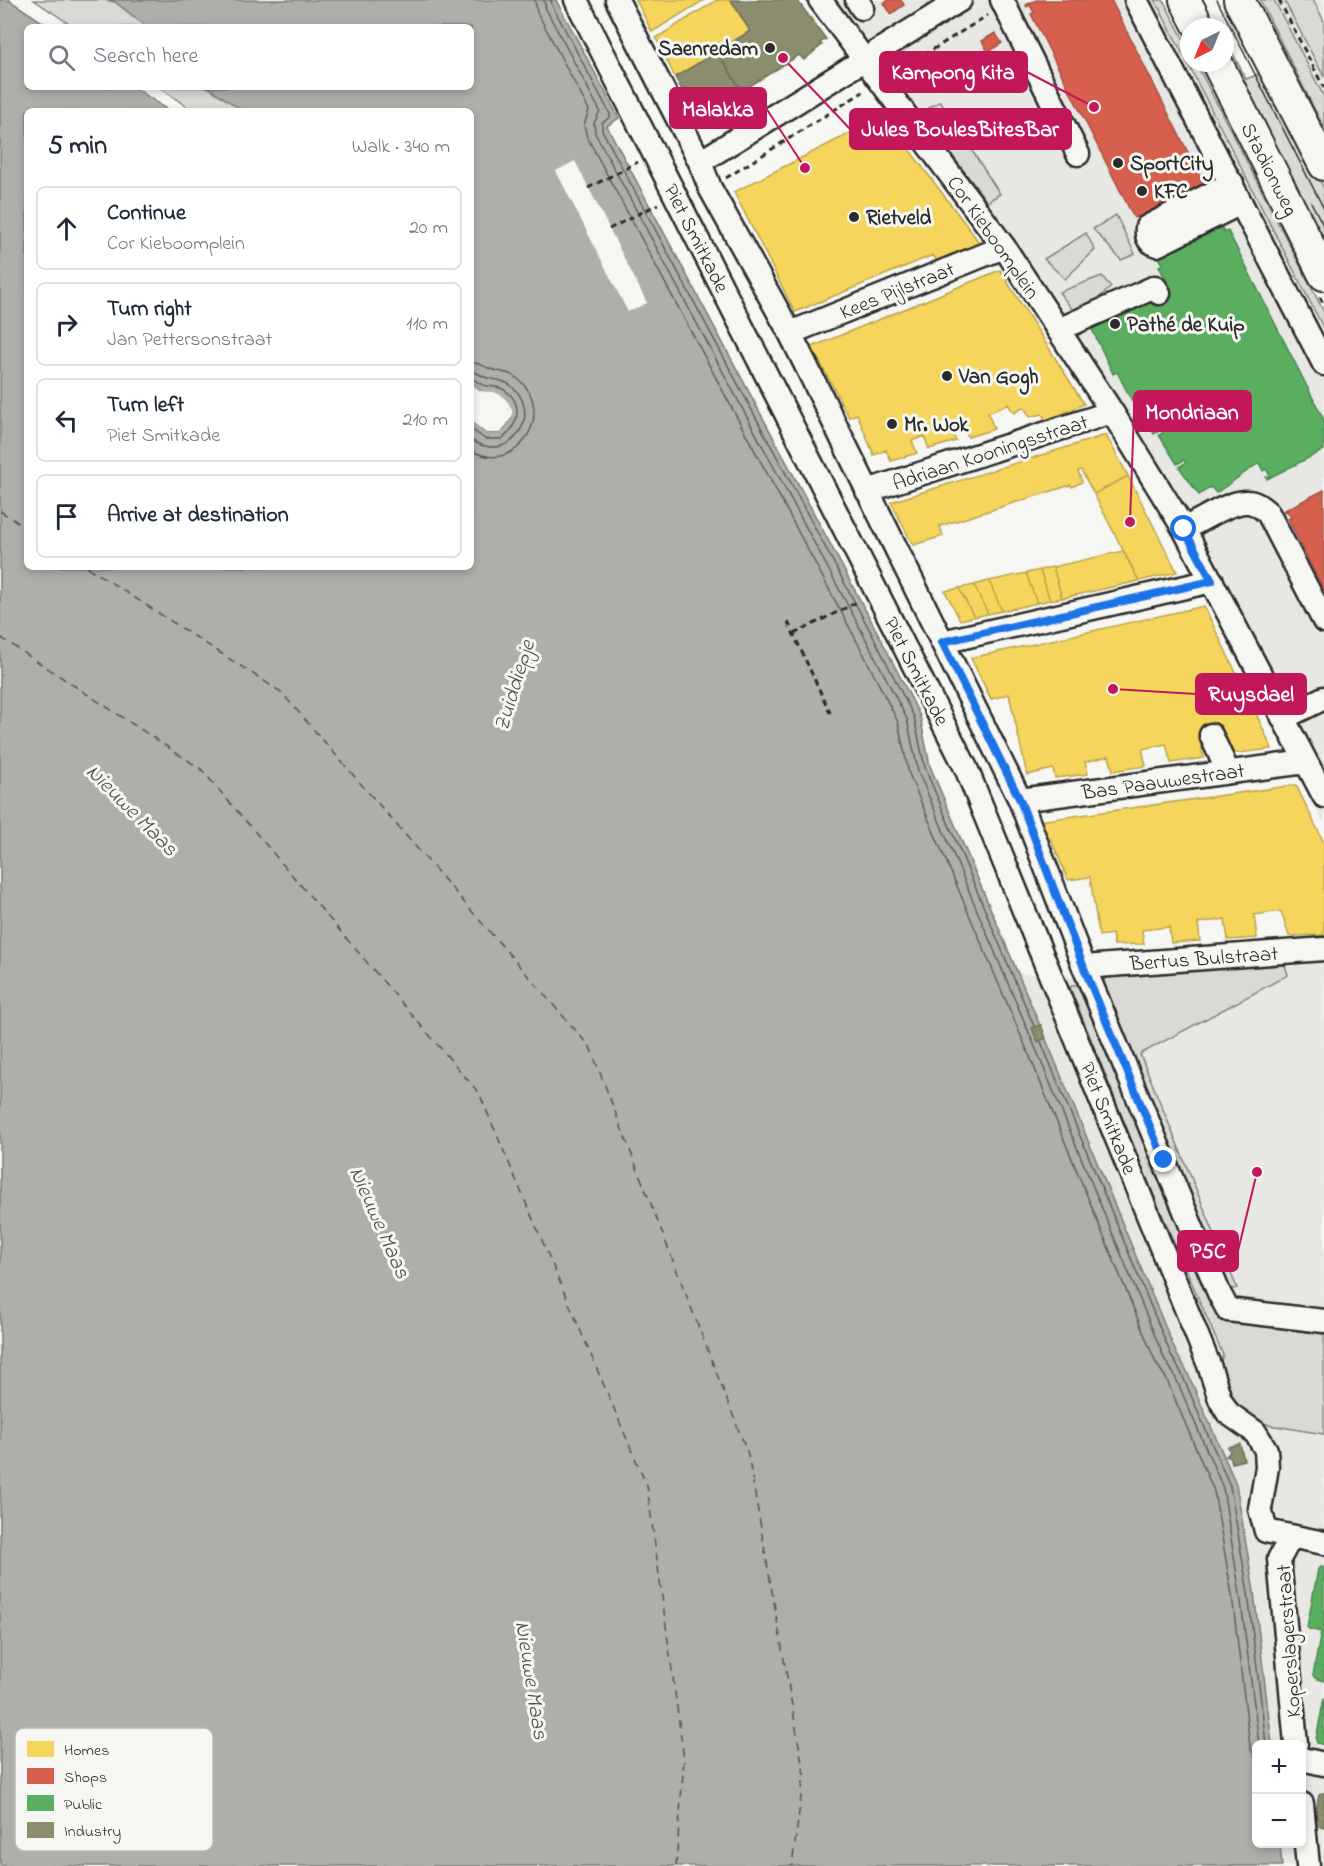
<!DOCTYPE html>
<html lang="en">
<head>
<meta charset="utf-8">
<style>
  body { margin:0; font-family:"Indie Flower",sans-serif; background:#f6f6f7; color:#1f2937 }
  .controls { position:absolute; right:18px; bottom:18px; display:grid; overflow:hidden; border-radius:9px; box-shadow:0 3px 9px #0003 }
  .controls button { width:54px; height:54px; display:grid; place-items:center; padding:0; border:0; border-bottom:2px solid #e0e1e3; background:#fff; color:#1f2937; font:30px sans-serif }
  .compass { position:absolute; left:1180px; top:18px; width:54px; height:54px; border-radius:50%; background:#fff; box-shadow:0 3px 9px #0003; rotate:223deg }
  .stop { position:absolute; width:18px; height:18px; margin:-14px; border:4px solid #1a73e8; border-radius:50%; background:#fff }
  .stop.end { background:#1a73e8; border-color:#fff; box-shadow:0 2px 6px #0008 }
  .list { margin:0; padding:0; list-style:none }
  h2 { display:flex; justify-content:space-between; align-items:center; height:78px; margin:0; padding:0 24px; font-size:26px }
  h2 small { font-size:20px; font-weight:400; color:#747a83 }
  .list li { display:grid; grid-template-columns:39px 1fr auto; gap:18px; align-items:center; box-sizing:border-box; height:84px; margin:0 12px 12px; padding:0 12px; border:2px solid #e0e1e3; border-radius:9px }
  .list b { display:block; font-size:22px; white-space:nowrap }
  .list p { margin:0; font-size:20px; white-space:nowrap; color:#747a83 }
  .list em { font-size:20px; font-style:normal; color:#747a83 }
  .icon { flex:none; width:33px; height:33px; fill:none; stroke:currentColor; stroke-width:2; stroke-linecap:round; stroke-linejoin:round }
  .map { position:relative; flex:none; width:1324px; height:1866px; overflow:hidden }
  .search { position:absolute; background:#fff; box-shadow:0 3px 9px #0003; left:24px; top:24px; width:450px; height:66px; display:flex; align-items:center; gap:15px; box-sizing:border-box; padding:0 21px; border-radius:9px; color:#747a83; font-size:22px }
  .panel { position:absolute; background:#fff; box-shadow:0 3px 9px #0003; left:24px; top:108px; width:450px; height:462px; border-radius:9px }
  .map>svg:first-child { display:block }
  .built { fill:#e7e7e3; fill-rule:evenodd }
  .green { fill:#d9d9d5; stroke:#828280; stroke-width:1.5 }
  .water { fill:#aeaeab; stroke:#7a7a78; stroke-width:1.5 }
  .pier { fill:#f6f6f2 }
  .homes { fill:#f6d55c; stroke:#b9a24d; stroke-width:1.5 }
  .shops { fill:#d6604d; stroke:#a35043; stroke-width:1.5 }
  .public { fill:#5aae61; stroke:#4c8751; stroke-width:1.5 }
  .industry { fill:#8c8c6e; stroke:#6f6f5a; stroke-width:1.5 }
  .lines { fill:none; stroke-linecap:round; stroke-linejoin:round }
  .shore { stroke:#5f5f5e; stroke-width:1.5 }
  .ferry { stroke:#525251; stroke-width:1.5; stroke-dasharray:8 6; stroke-linecap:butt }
  .minor-casing { stroke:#2b2b2b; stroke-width:27 }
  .major-casing { stroke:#2b2b2b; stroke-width:34 }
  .path { stroke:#2b2b2b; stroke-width:3; stroke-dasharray:6 4.5; stroke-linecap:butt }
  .minor { stroke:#f6f6f2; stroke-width:22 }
  .major { stroke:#f6f6f2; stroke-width:30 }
  .tram { stroke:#2b2b2b; stroke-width:1.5 }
  .route { stroke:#1a73e8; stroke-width:8 }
  .poi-dot { fill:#2b2b2b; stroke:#f6f6f2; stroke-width:2 }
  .labels { text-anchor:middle; stroke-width:6; stroke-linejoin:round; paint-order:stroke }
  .poi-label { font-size:21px; font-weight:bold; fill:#2b2b2b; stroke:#f6f6f2; text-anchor:start }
  .street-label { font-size:21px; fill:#2b2b2b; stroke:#f6f6f2 }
  .water-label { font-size:22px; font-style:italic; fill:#525251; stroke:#f6f6f2 }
  .key { fill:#f6f6f2; stroke:#b9b9b6; stroke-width:1.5 }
  .key-label { font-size:16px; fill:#2b2b2b }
  .leader { fill:none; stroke:#c2185b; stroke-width:2 }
  .callout-dot { fill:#c2185b; stroke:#f6f6f2; stroke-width:2 }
  .callout { fill:#c2185b; stroke:#c2185b; stroke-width:2 }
  .callout-label { font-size:22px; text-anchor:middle; font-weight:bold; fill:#fff }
</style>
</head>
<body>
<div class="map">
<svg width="1324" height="1866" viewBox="0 0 1324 1866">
  <rect width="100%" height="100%" fill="#f6f6f2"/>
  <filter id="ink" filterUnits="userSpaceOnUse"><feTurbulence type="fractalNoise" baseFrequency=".0167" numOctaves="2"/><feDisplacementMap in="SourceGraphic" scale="12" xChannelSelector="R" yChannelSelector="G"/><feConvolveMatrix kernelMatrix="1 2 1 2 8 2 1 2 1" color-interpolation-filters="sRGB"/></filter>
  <g filter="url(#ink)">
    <path class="built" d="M805 0H1160L1189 63 1324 318V824L1210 605 1114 436 1006 263Z
      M1266 0H1324V110Z
      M1324 961V1866H1250L980 971 1099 978 1234 965ZM1256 1744H1302V1844H1256Z"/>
    <path class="green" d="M34 0H191L227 27H74Z
      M1155 0H1163L1189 49V63H1196L1324 312V329Z
      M1260 0H1274L1324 97V128Z
      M1284 0H1313L1324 21V77Z
      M1225 38 1246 79 1265 72 1324 189V253L1225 58Z
      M159 87H287L318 111H193Z
      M940 101 1000 194 987 202 921 113Z
      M1116 215 1135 254 1121 260 1093 229Z
      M1086 233 1095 250 1065 279 1044 259Z
      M1102 276 1111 287 1078 317 1059 292Z
      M1285 965 1288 975 1140 1054 1237 1288 1228 1290 1125 1042 1103 982 1109 974Z
      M1082 982 1218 1319 1227 1322 1324 1334V1434L1269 1425 1231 1409 1219 1366 1223 1355 1155 1198 1070 987Z"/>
    <path class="water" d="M0 0H9L50 27H27V87H134L169 111H27V567H471V414L472 422 486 433H501L512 417C506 397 500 393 479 391L471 383V111H243L208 87H471V27H147L115 2 105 0H556L619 118 607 126 881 639 920 716 930 766 1050 1049 1177 1355 1185 1367 1236 1484 1254 1592 1272 1744H1256V1844H1280L1282 1866H0Z"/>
    <path class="pier" d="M575 161 647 303 628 312 556 171Z
      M471 383 479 391 494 392 502 396 508 402 512 410V417L501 433H486L472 422 471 411 474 413 475 420 481 426 487 430H499L509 417V410L501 398 493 395 477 394 471 387Z"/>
    <path class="homes" d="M636 0H704L652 32Z
      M717 0H731L750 31 675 77 656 38Z
      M884 116 979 242 938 263 933 255 795 312 734 192Z
      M1000 270 1084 404 1046 421 1042 414 1030 417 1024 407 1014 413 1008 404 988 413 994 429 968 437 962 422 950 427 956 441 929 449 924 436 912 441 917 453 891 461 886 450 874 455 857 414 849 417 812 347Z
      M1106 435 1128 476 1094 494 1081 470 1078 471 1082 482 1072 487 1071 485 940 526 943 536 913 545 891 502Z
      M1128 476 1177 572 1139 581 1094 494Z
      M1123 551 1139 581 1062 598 1053 567Z
      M1053 567 1062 598 1050 600 1040 570Z
      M1040 570 1050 600 1037 603 1026 573Z
      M1026 573 1037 603 1002 611 989 581Z
      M989 581 1002 611 988 614 974 585Z
      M974 585 988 614 974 617 959 588Z
      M959 588 974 617 960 620 945 591Z
      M1204 606 1241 683 1237 685 1247 709 1253 707 1272 749 1231 754 1222 732 1199 737 1204 758 1171 763 1166 744 1142 749 1146 766 1113 771 1109 756 1085 762 1088 774 1055 778 1053 769 1027 775 1009 694 991 699 971 658Z
      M1296 785 1324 843V940L1323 935 1289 936 1281 911 1254 915 1257 938 1228 940 1225 919 1198 923 1200 941 1171 943 1169 927 1142 930 1144 944 1114 945 1112 934 1099 936 1090 877 1068 880 1051 839H1046L1038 821Z"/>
    <path class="shops" d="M889 0H901L904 5 891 14 884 3Z
      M1036 0H1111L1203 182 1200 185 1203 191 1141 223 1137 216 1134 218 1031 14 1034 13 1030 5 1027 7 1026 5Z
      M995 33 1002 43 988 52 982 41Z
      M1324 490V591L1288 519 1291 517 1287 511 1284 512 1283 511Z"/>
    <path class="public" d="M1220 224 1224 232 1228 231 1324 420V450L1267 479 1266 477 1270 476 1266 469 1263 471 1259 463 1216 493 1211 487 1199 495 1179 467 1186 462 1184 460 1177 464 1159 435 1163 433 1161 430 1154 434 1137 404 1142 402 1140 399 1133 403 1117 372 1113 374 1089 323 1170 289 1159 266 1163 264 1158 256Z
      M1322 1566 1324 1567V1681L1315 1678 1313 1675 1321 1632 1309 1629 1307 1627 1318 1569Z
      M1324 1698V1745L1317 1743 1316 1740Z"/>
    <path class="industry" d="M731 0H797L826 39 820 43 822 45 804 60 799 55 742 91 717 52 750 31Z
      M717 52 739 87 728 95 730 98 707 112 704 107 697 112 685 88 682 90 675 77Z
      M1041 1025 1046 1038 1038 1042 1032 1028Z
      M1240 1444 1244 1460 1232 1463 1231 1458 1226 1456 1230 1452 1228 1447Z
      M1322 1793H1324V1827L1315 1825 1314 1821 1319 1795Z"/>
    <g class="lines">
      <path class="shore" d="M535 0 537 12 589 110 584 125 587 137 861 649 898 722 909 774 1030 1057 1156 1363 1166 1378 1214 1491 1232 1595 1250 1747 1256 1760
        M544 0 546 9 600 111 594 123 595 133 869 645 907 719 918 771 1038 1054 1165 1360 1174 1374 1223 1488 1240 1594 1259 1744
        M551 0 552 5 610 114V117L602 123V130L876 642 914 717 925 768 1034 1026
        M471 362C479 363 482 365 488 368 497 372 507 371 515 377 559 407 519 479 471 450
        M471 371C478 372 482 377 488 378 496 380 503 380 510 385 544 410 514 467 471 440
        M471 379C477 380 478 383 483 385 491 388 499 385 506 391 524 404 518 427 502 439H485L471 429
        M1041 1042 1172 1357 1180 1370 1230 1486 1248 1593 1266 1744"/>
      <path class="ferry" d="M0 511 27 528
        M87 567 281 692 590 1047 748 1454 804 1774 792 1866
        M0 637 201 769 479 1093 647 1486 684 1759 676 1866"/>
      <g class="minor-casing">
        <path id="minor" d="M576 0 966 768 1209 1365 1220 1399 1228 1413 1255 1432 1266 1450 1267 1467 1260 1509 1266 1531 1324 1543
          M617 0 700 162 710 188 790 333 1020 800 1084 967 1219 1293 1228 1310 1324 1321
          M820 0 1004 247 1112 412 1184 529 1324 796
          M857 0 862 8
          M1002 0 1078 154
          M1136 0 1324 364
          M700 162 960 0
          M1232 183 1147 227C1146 236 1148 242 1157 245L1241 203
          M1058 330 1155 287 1159 293
          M790 333 1004 247
          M867 491 1112 412
          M1184 529C1200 521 1230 501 1247 502 1256 502 1262 508 1268 513L1324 621
          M942 642 1212 581
          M1283 718 1324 698
          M1211 735 1228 772
          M1020 800 1306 762
          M1084 967 1324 949
          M1291 1537 1279 1559 1296 1744
          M1302 1759 1324 1764
          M1302 1804 1308 1866"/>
      </g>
      <g class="major-casing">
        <path id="major" d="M1185 0 1199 27
          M1239 0 1324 165
          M1217 63 1324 275"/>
      </g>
      <path class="path" d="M1279 0 1324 88
        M897 72 988 15
        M726 178 863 92
        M588 188 638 162
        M609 229 658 204
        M1320 297 1324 306
        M788 622 832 717
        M794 634 859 601"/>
      <use href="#minor" class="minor"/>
      <use href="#major" class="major"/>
      <path class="tram" d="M1217 0 1324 209
        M1311 202 1324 227"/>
    </g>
  </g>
  <g class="lines" filter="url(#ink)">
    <path class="route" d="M1164 1160 1084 968 1020 800 942 642 1212 581 1184 529"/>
  </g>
  <g class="poi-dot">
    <circle cx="770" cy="48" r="6"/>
    <circle cx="1118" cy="163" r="6"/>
    <circle cx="1142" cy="191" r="6"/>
    <circle cx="854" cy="217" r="6"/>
    <circle cx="1115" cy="324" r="6"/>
    <circle cx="947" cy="376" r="6"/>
    <circle cx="892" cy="424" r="6"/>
  </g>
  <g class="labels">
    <g class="poi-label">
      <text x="758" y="55" text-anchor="end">Saenredam</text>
      <text x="1130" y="170">SportCity</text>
      <text x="1154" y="198">KFC</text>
      <text x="866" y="224">Rietveld</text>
      <text x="1127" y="331">Pathé de Kuip</text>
      <text x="959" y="383">Van Gogh</text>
      <text x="904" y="431">Mr. Wok</text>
    </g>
    <g class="street-label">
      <text transform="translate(1270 169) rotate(63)" y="7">Stadionweg</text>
      <text transform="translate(994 237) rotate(55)" y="7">Cor Kieboomplein</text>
      <text transform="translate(697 238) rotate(63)" y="7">Piet Smitkade</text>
      <text transform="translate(897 290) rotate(-22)" y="7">Kees Pijlstraat</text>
      <text transform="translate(990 452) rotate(-18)" y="7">Adriaan Kooningsstraat</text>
      <text transform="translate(917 671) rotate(63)" y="7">Piet Smitkade</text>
      <text transform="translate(1163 781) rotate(-8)" y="7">Bas Paauwestraat</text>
      <text transform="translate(1204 958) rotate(-4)" y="7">Bertus Bulstraat</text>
      <text transform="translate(1109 1118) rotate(68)" y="7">Piet Smitkade</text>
      <text transform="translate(1288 1641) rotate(-94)" y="7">Koperslagerstraat</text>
    </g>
    <g class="water-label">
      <text transform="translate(513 685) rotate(-73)" y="8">Zuiddiepje</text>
      <text transform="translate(133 809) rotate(45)" y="8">Nieuwe Maas</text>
      <text transform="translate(381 1222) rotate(66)" y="8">Nieuwe Maas</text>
      <text transform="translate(533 1680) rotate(81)" y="8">Nieuwe Maas</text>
    </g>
  </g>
  <rect x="15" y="1728" width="198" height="123" rx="9" class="key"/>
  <rect x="27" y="1741" width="27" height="16" fill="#f6d55c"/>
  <rect x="27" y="1768" width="27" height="16" fill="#d6604d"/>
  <rect x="27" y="1795" width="27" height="16" fill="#5aae61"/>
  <rect x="27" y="1822" width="27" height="16" fill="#8c8c6e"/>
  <g class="key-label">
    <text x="64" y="1755">Homes</text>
    <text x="64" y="1782">Shops</text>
    <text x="64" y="1809">Public</text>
    <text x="64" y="1836">Industry</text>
  </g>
  <path class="leader" d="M1094 107L1027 72M805 168L766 108M783 58L850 129M1130 522L1134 411M1113 689L1196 694M1257 1172L1238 1251"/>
  <g class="callout-dot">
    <circle cx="1094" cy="107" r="6"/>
    <circle cx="805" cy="168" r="6"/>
    <circle cx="783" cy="58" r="6"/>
    <circle cx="1130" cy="522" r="6"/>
    <circle cx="1113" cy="689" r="6"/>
    <circle cx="1257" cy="1172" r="6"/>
  </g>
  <g class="callout">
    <rect x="880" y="52" width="147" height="40" rx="6"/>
    <rect x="670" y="88" width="96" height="40" rx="6"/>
    <rect x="850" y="109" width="221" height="40" rx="6"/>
    <rect x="1134" y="391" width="117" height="40" rx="6"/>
    <rect x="1196" y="674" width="110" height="40" rx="6"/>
    <rect x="1178" y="1231" width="60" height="40" rx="6"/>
  </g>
  <g class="callout-label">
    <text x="953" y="79">Kampong Kita</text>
    <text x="718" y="116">Malakka</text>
    <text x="960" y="136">Jules BoulesBitesBar</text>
    <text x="1192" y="419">Mondriaan</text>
    <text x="1251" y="701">Ruysdael</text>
    <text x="1208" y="1258">P5C</text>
  </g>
</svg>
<div class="controls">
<button>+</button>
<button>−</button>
</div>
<svg class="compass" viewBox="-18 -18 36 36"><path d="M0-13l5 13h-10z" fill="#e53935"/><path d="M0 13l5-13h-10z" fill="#747a83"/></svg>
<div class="stop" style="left:1184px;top:529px"></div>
<div class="stop end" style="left:1164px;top:1160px"></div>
<div class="search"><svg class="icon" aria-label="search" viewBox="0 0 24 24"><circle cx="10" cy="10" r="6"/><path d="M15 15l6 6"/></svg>Search here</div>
<section class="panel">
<h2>5 min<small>Walk · 340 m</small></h2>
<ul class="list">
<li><svg class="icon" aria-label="ahead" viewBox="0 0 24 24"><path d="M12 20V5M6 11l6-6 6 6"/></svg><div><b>Continue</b><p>Cor Kieboomplein</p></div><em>20 m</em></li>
<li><svg class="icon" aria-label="right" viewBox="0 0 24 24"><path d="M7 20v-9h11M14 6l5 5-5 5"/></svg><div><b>Turn right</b><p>Jan Pettersonstraat</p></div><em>110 m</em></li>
<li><svg class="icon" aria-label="left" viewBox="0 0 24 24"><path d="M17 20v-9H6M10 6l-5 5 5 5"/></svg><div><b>Turn left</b><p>Piet Smitkade</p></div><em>210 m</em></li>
<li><svg class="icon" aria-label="arrive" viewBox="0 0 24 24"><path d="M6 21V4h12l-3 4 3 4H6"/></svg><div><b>Arrive at destination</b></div></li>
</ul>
</section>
</div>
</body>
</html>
